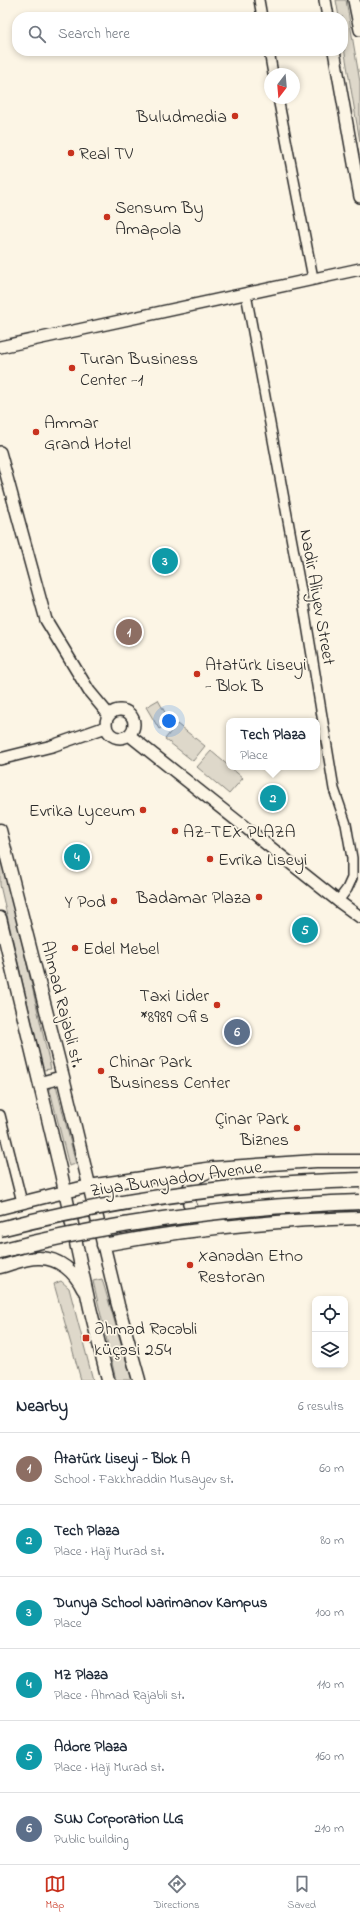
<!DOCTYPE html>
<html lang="en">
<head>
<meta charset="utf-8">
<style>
  body { margin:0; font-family:"Indie Flower",sans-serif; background:#f2f2f3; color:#1f2937 }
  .controls { position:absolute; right:12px; bottom:12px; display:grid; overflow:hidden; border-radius:8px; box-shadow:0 2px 6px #0003 }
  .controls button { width:36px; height:36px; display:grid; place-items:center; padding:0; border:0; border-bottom:1px solid #e0e1e3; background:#fff; color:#1f2937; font:20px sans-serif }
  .compass { position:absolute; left:264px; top:68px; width:36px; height:36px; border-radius:50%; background:#fff; box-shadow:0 2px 6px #0003; rotate:196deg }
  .you { position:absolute; left:169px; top:721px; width:14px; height:14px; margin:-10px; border:3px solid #fff; border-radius:50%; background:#1a73e8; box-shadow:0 0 0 6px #1a73e833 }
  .badge { display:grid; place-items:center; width:26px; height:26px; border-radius:50%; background:#c8321e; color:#fff; font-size:13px; font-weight:700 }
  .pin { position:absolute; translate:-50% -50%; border:2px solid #fff; box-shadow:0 1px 4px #0006 }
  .popup { position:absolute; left:226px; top:718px; width:94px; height:52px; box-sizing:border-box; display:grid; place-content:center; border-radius:8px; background:#fff; filter:drop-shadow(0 1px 3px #0005); font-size:13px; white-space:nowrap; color:#747a83 }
  .popup b { font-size:15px; color:#1f2937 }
  .popup::after { content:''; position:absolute; left:50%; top:100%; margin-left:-8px; border:8px solid transparent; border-top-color:#fff }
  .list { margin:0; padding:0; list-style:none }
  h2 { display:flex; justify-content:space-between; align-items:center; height:52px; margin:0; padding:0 16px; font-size:17px }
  h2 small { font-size:13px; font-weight:400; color:#747a83 }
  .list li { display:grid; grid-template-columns:26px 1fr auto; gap:12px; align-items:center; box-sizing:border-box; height:72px; padding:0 16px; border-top:1px solid #e0e1e3 }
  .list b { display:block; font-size:15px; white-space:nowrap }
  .list p { margin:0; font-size:13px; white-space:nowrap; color:#747a83 }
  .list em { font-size:13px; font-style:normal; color:#747a83 }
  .icon { flex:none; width:22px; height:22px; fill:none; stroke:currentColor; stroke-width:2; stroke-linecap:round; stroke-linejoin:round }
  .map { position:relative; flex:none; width:360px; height:1380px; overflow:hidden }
  .search { position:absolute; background:#fff; box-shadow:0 2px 6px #0003; left:12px; right:12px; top:12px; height:44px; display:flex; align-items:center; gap:10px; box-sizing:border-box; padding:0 14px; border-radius:16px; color:#747a83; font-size:15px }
  .sheet { height:484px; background:#fff }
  nav { display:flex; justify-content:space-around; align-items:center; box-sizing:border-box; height:56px; border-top:1px solid #e0e1e3; background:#fff; font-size:11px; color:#747a83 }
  nav a { display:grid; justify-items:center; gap:2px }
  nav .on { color:#c8321e }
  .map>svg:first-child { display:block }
  .green { fill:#ded8ca; stroke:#84827a }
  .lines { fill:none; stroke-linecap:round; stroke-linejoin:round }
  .minor-casing { stroke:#2b2b2b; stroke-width:12 }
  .tertiary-casing { stroke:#2b2b2b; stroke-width:14 }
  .secondary-casing { stroke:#2b2b2b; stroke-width:15 }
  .minor { stroke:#fcf5e5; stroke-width:9 }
  .tertiary { stroke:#fcf5e5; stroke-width:11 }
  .secondary { stroke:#fcf5e5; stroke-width:12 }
  .primary-bridge-casing { stroke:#2b2b2b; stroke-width:17; stroke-linecap:butt }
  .primary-bridge { stroke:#fcf5e5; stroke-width:14 }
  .poi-dot { fill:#c8321e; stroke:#fcf5e5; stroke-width:1.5 }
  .labels { text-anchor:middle; stroke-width:3.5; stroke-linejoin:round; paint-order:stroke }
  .poi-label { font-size:18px; fill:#2b2b2b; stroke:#fcf5e5; text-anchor:start }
  .street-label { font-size:18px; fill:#2b2b2b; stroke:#fcf5e5 }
</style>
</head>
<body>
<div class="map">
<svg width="360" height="1380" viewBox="0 0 360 1380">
  <rect width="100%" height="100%" fill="#fcf5e5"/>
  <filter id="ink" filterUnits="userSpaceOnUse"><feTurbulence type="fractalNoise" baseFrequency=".025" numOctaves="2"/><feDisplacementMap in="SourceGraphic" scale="8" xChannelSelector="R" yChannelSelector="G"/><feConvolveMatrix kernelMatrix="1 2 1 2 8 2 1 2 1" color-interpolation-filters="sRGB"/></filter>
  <g filter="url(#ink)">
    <path class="green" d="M336 0H346L360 82V142L343 42V17H339Z
      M158 700 171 723 159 729 146 707Z
      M177 724 205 746 193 761 165 739Z
      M211 751 243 778 229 794 197 767Z
      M3 860 51 1069 43 1070 0 885V861Z
      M56 1085 76 1164 69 1166 49 1086Z
      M102 1279 132 1380H116L93 1281Z
      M61 1281 69 1288 93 1380H81L54 1284Z"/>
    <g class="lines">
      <g class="minor-casing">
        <path id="minor" d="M259 0 262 17
          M269 51 273 74
          M278 98 313 278
          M246 294 304 607 334 789 346 824 352 858V878L347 889 338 901
          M0 1115 22 1202"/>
      </g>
      <g class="tertiary-casing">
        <path id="tertiary" d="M325 0 328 17
          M354 0 360 30
          M334 51 360 197
          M0 347 360 269
          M0 452 46 620 89 691 109 715
          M106 724a14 14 0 1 1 28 0a14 14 0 1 1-28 0Z
          M129 735 338 901 360 917
          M0 759 52 746 106 727"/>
      </g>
      <g class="secondary-casing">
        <path id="secondary" d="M0 830 63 1077 118 1305 139 1380
          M0 918 61 1173 90 1308 108 1380
          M40 1083 63 1077
          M209 1171C204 1174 197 1176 193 1181 183 1194 190 1216 205 1221 210 1223 216 1223 221 1224
          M0 1208 89 1186 149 1177 214 1168 316 1161H360
          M103 1245C188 1229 274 1220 360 1218
          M0 1267C12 1264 27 1257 40 1258 59 1258 75 1272 83 1289"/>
      </g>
      <use href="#minor" class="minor"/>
      <use href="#tertiary" class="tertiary"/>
      <use href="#secondary" class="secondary"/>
      <g class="primary-bridge-casing">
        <path id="primary-bridge" d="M0 1229C118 1199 238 1183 360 1180
          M0 1251C118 1221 238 1206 360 1202"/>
      </g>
      <use href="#primary-bridge" class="primary-bridge"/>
    </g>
  </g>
  <g class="poi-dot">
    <circle cx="235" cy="116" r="4"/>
    <circle cx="71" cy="153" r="4"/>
    <circle cx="107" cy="217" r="4"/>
    <circle cx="72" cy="368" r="4"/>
    <circle cx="36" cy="432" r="4"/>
    <circle cx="197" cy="674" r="4"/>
    <circle cx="143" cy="810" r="4"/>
    <circle cx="175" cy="831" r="4"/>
    <circle cx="210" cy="859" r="4"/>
    <circle cx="259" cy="897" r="4"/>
    <circle cx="114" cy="901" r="4"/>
    <circle cx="75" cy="948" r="4"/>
    <circle cx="217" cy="1005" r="4"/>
    <circle cx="101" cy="1071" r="4"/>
    <circle cx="297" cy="1128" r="4"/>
    <circle cx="190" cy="1265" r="4"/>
    <rect x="82" y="1334" width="8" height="8" rx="2"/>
  </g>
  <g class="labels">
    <g class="poi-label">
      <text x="227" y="122" text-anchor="end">Buludmedia</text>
      <text x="79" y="159">Real TV</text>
      <text x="115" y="213">Sensum By<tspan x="115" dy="21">Amapola</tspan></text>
      <text x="80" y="364">Turan Business<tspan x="80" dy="21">Center -1</tspan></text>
      <text x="44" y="428">Ammar<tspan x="44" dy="21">Grand Hotel</tspan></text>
      <text x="205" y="670">Atatürk Liseyi<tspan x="205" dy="21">- Blok B</tspan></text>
      <text x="135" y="816" text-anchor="end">Evrika Lyceum</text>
      <text x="183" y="837">AZ-TEX PLAZA</text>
      <text x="218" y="865">Evrika Liseyi</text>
      <text x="251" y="903" text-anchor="end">Badamar Plaza</text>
      <text x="106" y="907" text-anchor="end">Y Pod</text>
      <text x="83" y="954">Edel Mebel</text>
      <text x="209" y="1001" text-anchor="end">Taxi Lider<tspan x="209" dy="21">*8989 Ofis</tspan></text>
      <text x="109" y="1067">Chinar Park<tspan x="109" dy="21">Business Center</tspan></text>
      <text x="289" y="1124" text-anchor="end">Çinar Park<tspan x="289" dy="21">Biznes</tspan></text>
      <text x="198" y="1261">Xanədan Etno<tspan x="198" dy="21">Restoran</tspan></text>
      <text x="94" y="1334">Əhməd Rəcəbli<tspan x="94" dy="21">küçəsi 254</tspan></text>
    </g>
    <g class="street-label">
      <text transform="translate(318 597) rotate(80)" y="6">Nadir Aliyev Street</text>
      <text transform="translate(63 1004) rotate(76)" y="6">Ahmad Rajabli st.</text>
      <text transform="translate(176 1178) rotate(-8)" y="6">Ziya Bunyadov Avenue</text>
    </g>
  </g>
</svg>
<div class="controls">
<button><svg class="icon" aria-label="locate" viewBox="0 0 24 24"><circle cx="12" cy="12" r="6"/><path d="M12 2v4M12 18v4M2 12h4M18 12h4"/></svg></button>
<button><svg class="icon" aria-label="layers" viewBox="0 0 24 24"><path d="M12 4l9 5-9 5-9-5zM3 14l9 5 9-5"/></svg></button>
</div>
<svg class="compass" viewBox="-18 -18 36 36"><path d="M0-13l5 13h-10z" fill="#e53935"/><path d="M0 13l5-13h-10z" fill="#747a83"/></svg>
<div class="you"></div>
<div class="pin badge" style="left:129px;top:632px;background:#8d6e63">1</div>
<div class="pin badge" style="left:273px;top:798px;background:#0f9aa8">2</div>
<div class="popup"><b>Tech Plaza</b>Place</div>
<div class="pin badge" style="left:165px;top:561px;background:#0f9aa8">3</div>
<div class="pin badge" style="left:77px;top:857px;background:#0f9aa8">4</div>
<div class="pin badge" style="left:305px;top:930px;background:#0f9aa8">5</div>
<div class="pin badge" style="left:237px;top:1032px;background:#5c6f8a">6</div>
<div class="search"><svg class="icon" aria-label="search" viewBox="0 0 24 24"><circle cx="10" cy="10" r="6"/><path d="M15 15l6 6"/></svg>Search here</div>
</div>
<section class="sheet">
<h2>Nearby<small>6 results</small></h2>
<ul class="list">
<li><span class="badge" style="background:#8d6e63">1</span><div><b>Atatürk Liseyi - Blok A</b><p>School · Fakkhraddin Musayev st.</p></div><em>60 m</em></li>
<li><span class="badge" style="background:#0f9aa8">2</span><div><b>Tech Plaza</b><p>Place · Haji Murad st.</p></div><em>80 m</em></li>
<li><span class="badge" style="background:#0f9aa8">3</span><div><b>Dunya School Narimanov Kampus</b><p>Place</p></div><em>100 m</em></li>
<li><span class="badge" style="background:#0f9aa8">4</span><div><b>MZ Plaza</b><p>Place · Ahmad Rajabli st.</p></div><em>110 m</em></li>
<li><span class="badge" style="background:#0f9aa8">5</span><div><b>Adore Plaza</b><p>Place · Haji Murad st.</p></div><em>160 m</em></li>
<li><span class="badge" style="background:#5c6f8a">6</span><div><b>SUN Corporation LLG</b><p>Public building</p></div><em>210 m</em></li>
</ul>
</section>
<nav>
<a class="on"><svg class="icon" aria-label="map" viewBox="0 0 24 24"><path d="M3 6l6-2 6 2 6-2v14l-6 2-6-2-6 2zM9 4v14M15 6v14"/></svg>Map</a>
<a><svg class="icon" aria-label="directions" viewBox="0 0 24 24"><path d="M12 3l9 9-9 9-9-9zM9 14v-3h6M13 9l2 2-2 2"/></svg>Directions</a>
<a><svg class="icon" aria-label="saved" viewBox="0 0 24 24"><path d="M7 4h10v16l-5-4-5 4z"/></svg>Saved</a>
</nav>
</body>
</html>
